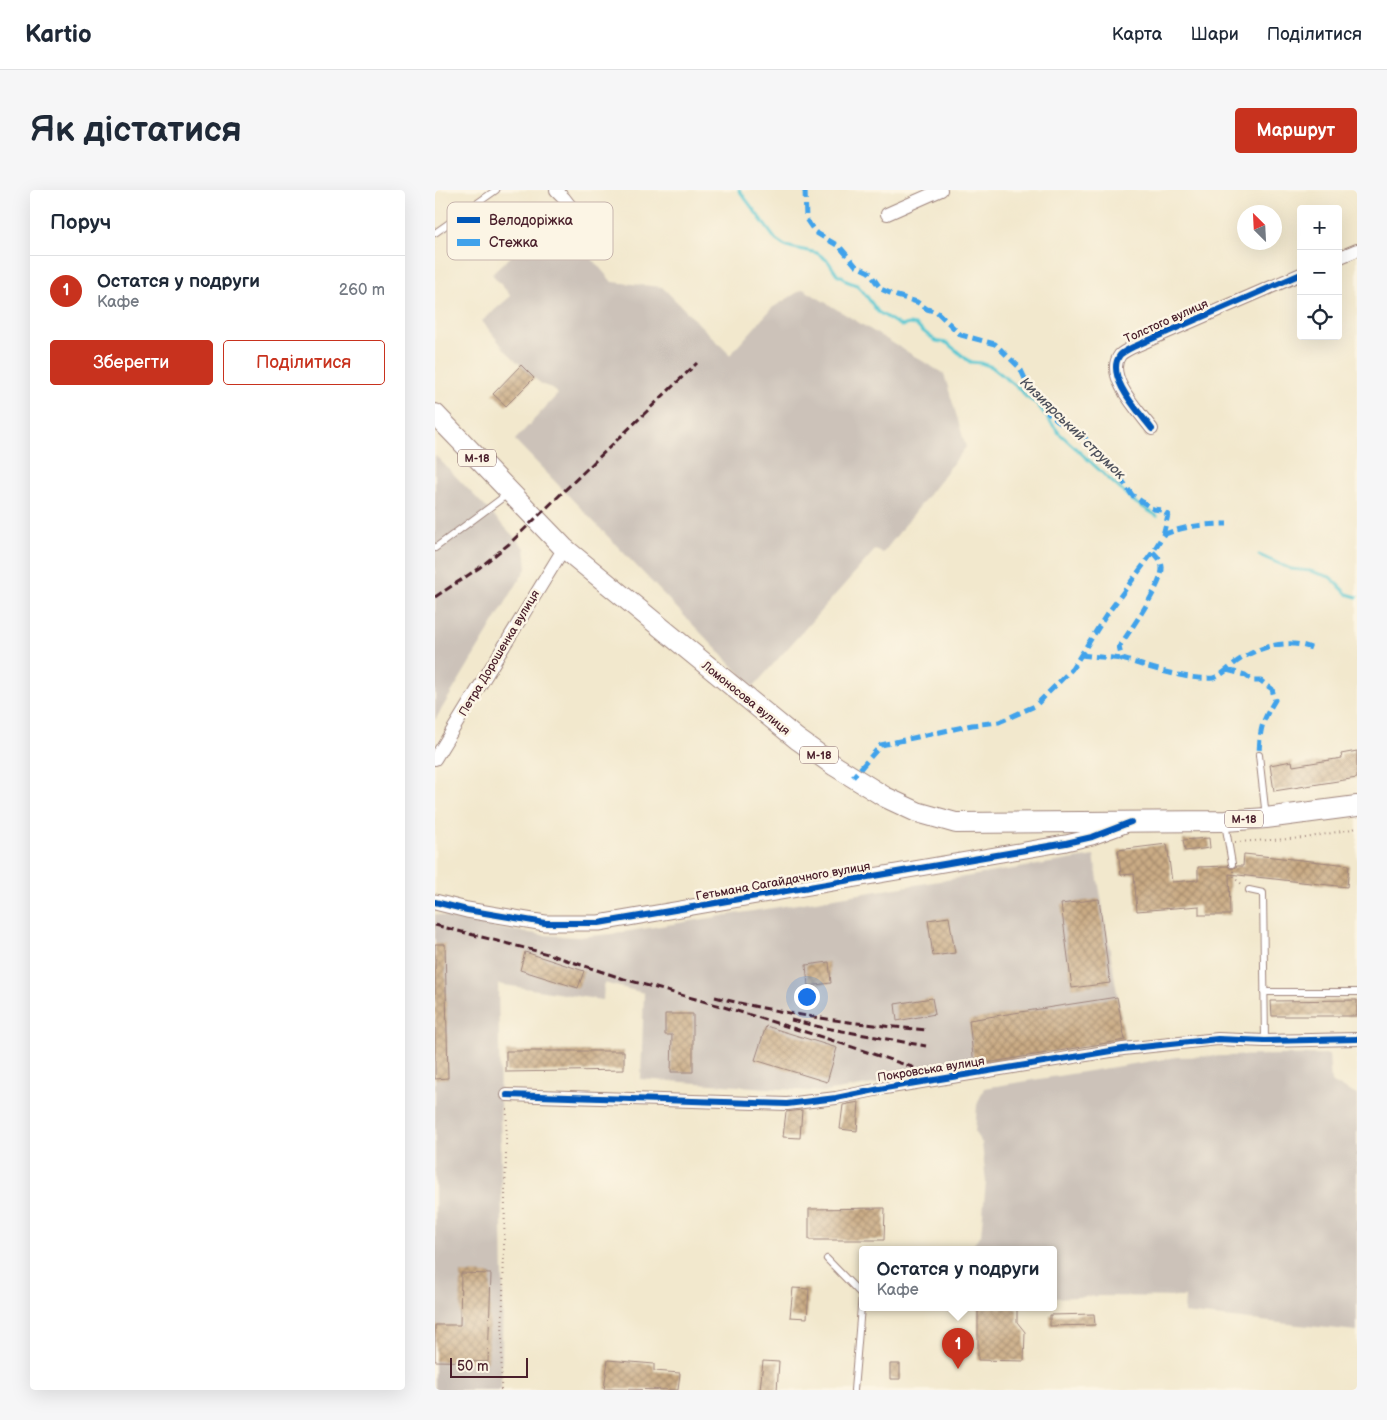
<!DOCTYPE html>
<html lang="uk">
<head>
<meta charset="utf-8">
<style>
  body { margin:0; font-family:"Balsamiq Sans",sans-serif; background:#f6f6f7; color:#1f2937 }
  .controls { position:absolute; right:15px; top:15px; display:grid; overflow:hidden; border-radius:5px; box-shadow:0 5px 20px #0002 }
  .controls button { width:45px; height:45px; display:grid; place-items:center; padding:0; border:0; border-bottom:1px solid #e0e1e3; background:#fff; color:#1f2937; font:25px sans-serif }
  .compass { position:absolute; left:802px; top:15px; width:45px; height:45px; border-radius:50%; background:#fff; box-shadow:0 5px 20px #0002; rotate:336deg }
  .scale { position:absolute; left:15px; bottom:12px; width:78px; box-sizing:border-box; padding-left:5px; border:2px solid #4a1f2b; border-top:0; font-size:14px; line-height:18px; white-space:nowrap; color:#4a1f2b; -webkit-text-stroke:4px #fcf5e5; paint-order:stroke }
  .you { position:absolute; left:371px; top:806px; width:18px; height:18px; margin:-12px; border:4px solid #fff; border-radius:50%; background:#1a73e8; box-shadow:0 0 0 8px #1a73e833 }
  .badge { display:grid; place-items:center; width:32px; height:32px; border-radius:50%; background:#c8321e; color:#fff; font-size:16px; font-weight:700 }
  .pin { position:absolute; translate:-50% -41px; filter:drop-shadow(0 1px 2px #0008) }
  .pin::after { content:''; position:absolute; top:26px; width:18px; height:15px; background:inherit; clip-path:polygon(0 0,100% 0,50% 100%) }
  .popup { position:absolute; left:424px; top:1056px; width:198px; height:65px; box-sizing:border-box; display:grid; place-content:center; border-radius:5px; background:#fff; filter:drop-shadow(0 1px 4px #0005); font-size:16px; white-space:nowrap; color:#747a83 }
  .popup b { font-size:19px; color:#1f2937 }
  .popup::after { content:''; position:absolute; left:50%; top:100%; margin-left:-10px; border:10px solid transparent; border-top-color:#fff }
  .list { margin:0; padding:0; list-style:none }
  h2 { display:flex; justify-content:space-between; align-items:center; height:65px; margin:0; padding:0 20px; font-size:21px }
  h2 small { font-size:16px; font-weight:400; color:#747a83 }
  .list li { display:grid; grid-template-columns:32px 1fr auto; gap:15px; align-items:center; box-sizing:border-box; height:70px; padding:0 20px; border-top:1px solid #e0e1e3 }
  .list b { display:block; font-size:19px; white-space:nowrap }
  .list p { margin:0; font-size:16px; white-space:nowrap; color:#747a83 }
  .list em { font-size:16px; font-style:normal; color:#747a83 }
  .actions { display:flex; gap:10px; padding:15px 20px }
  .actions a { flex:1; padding:11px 0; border:1px solid #c8321e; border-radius:5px; text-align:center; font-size:18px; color:#c8321e }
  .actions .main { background:#c8321e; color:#fff }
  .icon { flex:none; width:28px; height:28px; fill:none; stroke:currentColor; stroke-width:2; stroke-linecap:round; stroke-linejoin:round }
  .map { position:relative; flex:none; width:922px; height:1200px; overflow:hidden; border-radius:5px }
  header { display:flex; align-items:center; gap:30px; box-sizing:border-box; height:70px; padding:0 25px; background:#fff; border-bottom:1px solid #e0e1e3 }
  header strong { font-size:24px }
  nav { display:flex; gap:28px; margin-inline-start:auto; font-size:18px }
  .intro { display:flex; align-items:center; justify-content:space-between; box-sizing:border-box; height:120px; padding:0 30px }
  h1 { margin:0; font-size:35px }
  .button { padding:12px 22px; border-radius:5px; background:#c8321e; color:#fff; font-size:18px; font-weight:700 }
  main { display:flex; gap:30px; padding:0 30px }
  aside { flex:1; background:#fff; border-radius:5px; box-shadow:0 5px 20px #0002 }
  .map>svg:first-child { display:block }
  .industrial { fill:#ccc2b9 }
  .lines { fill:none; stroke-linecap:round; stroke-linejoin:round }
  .stream { stroke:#5cc8d2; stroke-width:3 }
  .building { fill:url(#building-cross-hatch) }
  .service-casing { stroke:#9e847c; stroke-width:8 }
  .minor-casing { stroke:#9e847c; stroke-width:14 }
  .tertiary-casing { stroke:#9e847c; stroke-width:17 }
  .trunk-casing { stroke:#9e847c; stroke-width:22 }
  .path { stroke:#9e847c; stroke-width:2; stroke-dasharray:1 4; stroke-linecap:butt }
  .service { stroke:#fff; stroke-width:6 }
  .minor { stroke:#fff; stroke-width:12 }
  .tertiary { stroke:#fff; stroke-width:15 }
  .trunk { stroke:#fff; stroke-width:20 }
  .rail { stroke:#4a1f2b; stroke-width:3; stroke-dasharray:8 4; stroke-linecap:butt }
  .quiet { stroke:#40a2eb; stroke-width:5; stroke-dasharray:10 5; stroke-linecap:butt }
  .cycleway-casing { stroke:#fcf5e5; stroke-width:9 }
  .cycleway { stroke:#0057b8; stroke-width:6 }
  .labels { text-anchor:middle; stroke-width:5; stroke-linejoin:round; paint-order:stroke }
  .shield { fill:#fcf5e5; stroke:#7f5f63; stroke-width:1 }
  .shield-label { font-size:11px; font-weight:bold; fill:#4a1f2b }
  .street-label { font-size:12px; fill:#4a1f2b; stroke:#fcf5e5 }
  .water-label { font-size:14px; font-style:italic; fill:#4f525d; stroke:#fcf5e5 }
  .key { fill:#fcf5e5; stroke:#c7b5ad; stroke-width:1 }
  .key-label { font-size:14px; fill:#4a1f2b }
</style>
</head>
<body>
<header>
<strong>Kartio</strong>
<nav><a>Карта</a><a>Шари</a><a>Поділитися</a></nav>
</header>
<div class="intro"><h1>Як дістатися</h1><a class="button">Маршрут</a></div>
<main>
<aside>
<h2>Поруч<small></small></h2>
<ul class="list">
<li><span class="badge">1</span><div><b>Остатся у подруги</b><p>Кафе</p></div><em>260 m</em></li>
</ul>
<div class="actions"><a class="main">Зберегти</a><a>Поділитися</a></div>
</aside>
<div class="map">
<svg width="922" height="1200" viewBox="0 0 922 1200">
  <defs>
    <pattern id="building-cross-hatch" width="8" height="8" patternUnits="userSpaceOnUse" patternTransform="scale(1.25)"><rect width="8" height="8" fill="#caac85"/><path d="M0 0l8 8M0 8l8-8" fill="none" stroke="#a68b6d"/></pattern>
  </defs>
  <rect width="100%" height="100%" fill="#fcf5e5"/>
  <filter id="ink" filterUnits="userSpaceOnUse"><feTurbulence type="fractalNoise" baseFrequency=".02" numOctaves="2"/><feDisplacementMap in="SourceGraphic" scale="10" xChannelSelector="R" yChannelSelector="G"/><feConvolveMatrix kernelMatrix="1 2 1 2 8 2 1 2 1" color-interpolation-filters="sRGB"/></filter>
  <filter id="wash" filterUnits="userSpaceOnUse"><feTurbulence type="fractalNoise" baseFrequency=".0096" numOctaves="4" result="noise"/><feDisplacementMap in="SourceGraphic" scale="20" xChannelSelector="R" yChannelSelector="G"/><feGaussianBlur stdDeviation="1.12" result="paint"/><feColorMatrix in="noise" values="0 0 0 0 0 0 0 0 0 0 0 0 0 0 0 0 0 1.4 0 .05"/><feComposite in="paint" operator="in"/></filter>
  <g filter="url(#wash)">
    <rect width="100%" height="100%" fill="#f2e8cd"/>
    <path class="industrial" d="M120 26 177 92 227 97 295 165 337 118 368 99 509 184 531 257 448 363 440 360 318 497 80 250 123 204 117 198 108 195 99 188 71 161 47 131 76 106 57 84Z
      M0 265 90 358 92 377 0 530Z
      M659 666 690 850 503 881 499 887 446 893 389 902 206 889 209 803 169 793 168 810 63 794 68 1094 66 1200H0V724L61 738 108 745 142 747 176 744Z
      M894 864 896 892 922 905V1141L749 1123 750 1107 666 1106 618 1108V1060H534L546 1045 551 992 547 953 540 943 542 915 549 898 742 867Z"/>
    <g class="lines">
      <path class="stream" d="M304 0 341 50 350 56 382 63 393 71 403 86H407L411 91 422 95 430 104 443 122 466 136 474 134 480 135 501 151 512 153 535 172 546 173 557 177 586 200 591 207 602 214 624 243 698 311 722 326
        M824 365 856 379 875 381 895 387 912 404 922 407"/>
    </g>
    <g id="blocks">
      <path class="building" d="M86 175 99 188 71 216 58 204Z
        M922 561V588L839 601 835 575 857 571 858 576 907 568 906 564Z
        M774 648 775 658 750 661 748 650Z
        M732 654 737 692 763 690V677L793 676 797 679 802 676H808L809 664 914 675 912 697 794 684 795 725H764V716L702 721 699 684 686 685 683 660Z
        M664 709 675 793 637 798 626 714Z
        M514 727 520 763 498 766 493 730Z
        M0 754H10L13 888 0 889Z
        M90 762 149 781 143 798 85 780Z
        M394 772 396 793 373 796 371 775Z
        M682 807 690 850 539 875 534 830Z
        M497 808 500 824 462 831 460 814Z
        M922 810V826H837L836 811Z
        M230 824H258V882H236L237 845H230Z
        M331 836 402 858 392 892 320 870Z
        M71 861H189V880L71 882Z
        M424 912 422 941 405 939 408 915Z
        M367 920 365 948 348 947 351 922Z
        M450 1018 449 1050H374V1019Z
        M26 1083 56 1084 53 1172 0 1171V1135H25Z
        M358 1098 374 1099 372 1128 355 1127Z
        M543 1118H582V1132L590 1142 589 1171 543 1170Z
        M659 1124 660 1135 615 1136V1125Z
        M173 1170 219 1174V1181L245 1183 243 1200 169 1199Z
        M328 1171 344 1172 342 1200H325Z
        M455 1174H465V1189H455Z"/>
    </g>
  </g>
  <g filter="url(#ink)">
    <use href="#blocks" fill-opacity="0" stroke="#9e847c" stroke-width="1"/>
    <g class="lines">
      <g class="service-casing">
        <path id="service" d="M0 43 61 0
          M0 358 74 303
          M824 565 831 627
          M790 633 797 674
          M814 700 828 703 830 851
          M829 802H922
          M392 1069 427 1105 419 1200"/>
      </g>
      <g class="minor-casing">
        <path id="minor" d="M121 0 129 8 160 48
          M452 24 506 0
          M903 68 922 60
          M717 239C705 223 669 186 685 165 688 162 694 159 698 157L866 84
          M0 569 129 358
          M72 905 352 914 401 908 450 898 688 859 783 849 830 851 922 849"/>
      </g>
      <g class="tertiary-casing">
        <path id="tertiary" d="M0 712 32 720 110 733H164L631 653 657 647 690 635"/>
      </g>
      <g class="trunk-casing">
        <path id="trunk" d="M0 224 129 358 362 549 400 576 450 607 482 622 521 633 790 631 831 628 922 616"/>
      </g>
      <path class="path" d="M800 652 871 648 922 638
        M798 681 799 688 808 695
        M66 1200 72 915"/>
      <use href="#service" class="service"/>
      <use href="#minor" class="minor"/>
      <use href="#tertiary" class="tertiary"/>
      <use href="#trunk" class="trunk"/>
      <path class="rail" d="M0 407 44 378 74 354 262 173
        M0 735 113 764 189 789 289 817 390 848 480 878
        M280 807C350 825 420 834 492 840
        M356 830 385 837 491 856"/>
      <path class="quiet" d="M370 0 371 29 380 42 405 57 421 76 434 82 446 99 462 106 482 112 492 119 502 122 526 145 560 154 585 178 597 204 612 216 613 222 626 233 649 247 671 274 680 280 697 305 718 319 726 320 733 325 728 345 718 362 670 427 637 479 600 516 564 532 537 535 446 555 418 587
        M728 345C749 336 770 334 792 334
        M718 362C723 367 727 371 727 378 728 394 694 442 684 457L687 469C716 477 747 490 778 488 785 487 794 478 800 473 822 457 851 448 876 458
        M645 465 687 469
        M792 480 810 485 818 491H826L837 499 840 510C826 533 825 539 824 565"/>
      <g class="cycleway-casing">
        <path id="cycleway" d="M717 239C705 223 669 186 685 165 688 162 694 159 698 157L866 84
          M0 712 32 720 110 733H164L631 653 657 647 696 632
          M72 905 352 914 401 908 450 898 688 859 783 849 830 851 922 849"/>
      </g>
      <use href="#cycleway" class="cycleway"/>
    </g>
  </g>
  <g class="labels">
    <g class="shield">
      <rect x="23" y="259.5" width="38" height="17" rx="4"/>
      <rect x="365" y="556.5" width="38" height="17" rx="4"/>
      <rect x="790" y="620.5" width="38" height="17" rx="4"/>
    </g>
    <g class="shield-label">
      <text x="42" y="272">М-18</text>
      <text x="384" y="569">М-18</text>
      <text x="809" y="633">М-18</text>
    </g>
    <g class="street-label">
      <text transform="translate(731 131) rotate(-24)" y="4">Толстого вулиця</text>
      <text transform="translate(64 463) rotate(-59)" y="4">Петра Дорошенка вулиця</text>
      <text transform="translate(311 508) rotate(39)" y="4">Ломоносова вулиця</text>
      <text transform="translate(348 691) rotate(-10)" y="4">Гетьмана Сагайдачного вулиця</text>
      <text transform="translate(496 879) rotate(-9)" y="4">Покровська вулиця</text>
    </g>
    <g class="water-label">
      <text transform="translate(638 238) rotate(44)" y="5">Кизиярський струмок</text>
    </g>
  </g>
  <rect x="12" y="12" width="166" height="58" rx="8" class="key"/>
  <rect x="22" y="27" width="23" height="6" fill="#0057b8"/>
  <rect x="22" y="49" width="23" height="7" fill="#40a2eb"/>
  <g class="key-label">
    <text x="54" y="35">Велодоріжка</text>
    <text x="54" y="57">Стежка</text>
  </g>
</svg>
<div class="controls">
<button>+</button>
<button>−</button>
<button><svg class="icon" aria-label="locate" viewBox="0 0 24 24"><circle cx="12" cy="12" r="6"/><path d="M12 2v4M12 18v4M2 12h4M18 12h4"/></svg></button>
</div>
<svg class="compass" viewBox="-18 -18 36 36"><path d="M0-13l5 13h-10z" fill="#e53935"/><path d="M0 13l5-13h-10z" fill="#747a83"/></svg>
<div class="scale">50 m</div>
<div class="you"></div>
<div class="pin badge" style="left:523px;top:1179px">1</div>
<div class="popup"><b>Остатся у подруги</b>Кафе</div>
</div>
</main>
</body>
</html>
